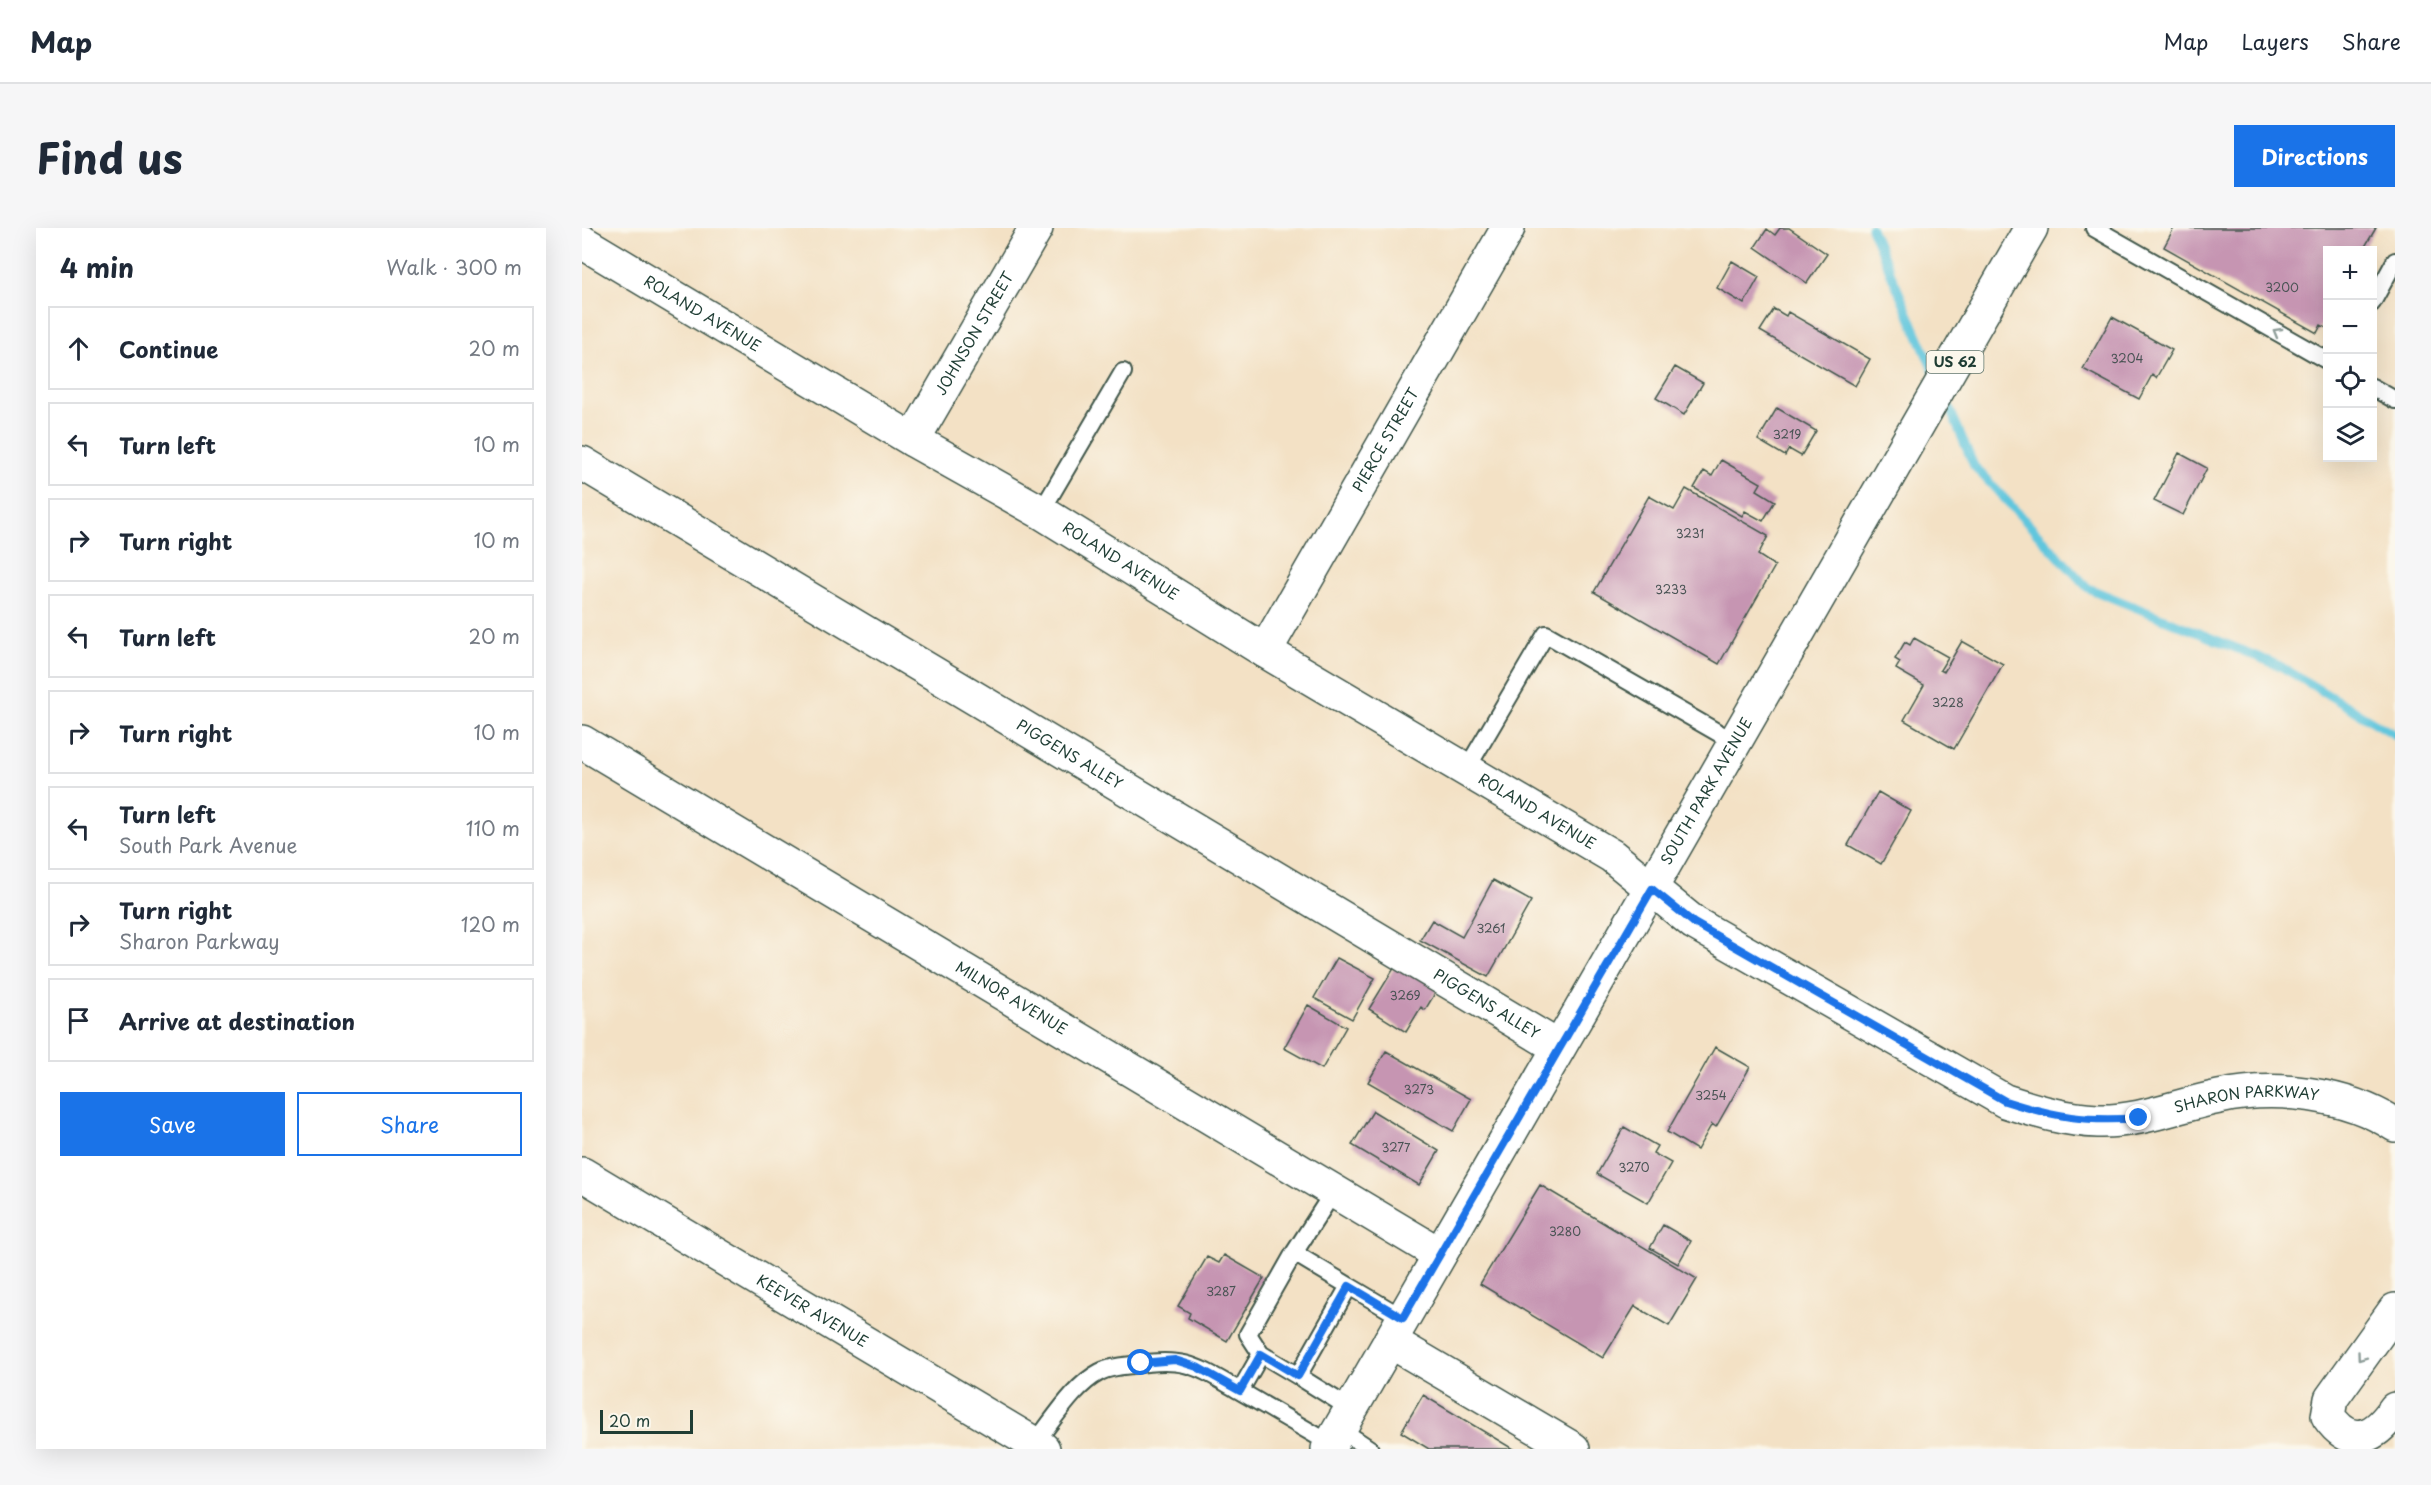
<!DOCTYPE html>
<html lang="en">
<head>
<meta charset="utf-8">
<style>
  body { margin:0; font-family:"Playpen Sans",sans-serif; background:#f6f6f7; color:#1f2937 }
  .controls { position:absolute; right:18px; top:18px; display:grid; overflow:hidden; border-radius:0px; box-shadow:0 6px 24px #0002 }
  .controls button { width:54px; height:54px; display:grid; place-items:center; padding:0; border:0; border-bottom:2px solid #e0e1e3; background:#fff; color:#1f2937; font:30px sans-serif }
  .scale { position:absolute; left:18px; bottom:15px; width:93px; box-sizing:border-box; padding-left:6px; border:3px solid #1f3d34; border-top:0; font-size:16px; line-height:21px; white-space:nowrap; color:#1f3d34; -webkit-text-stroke:4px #fbf7ec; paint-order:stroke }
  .stop { position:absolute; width:18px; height:18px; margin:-14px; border:4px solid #1a73e8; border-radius:50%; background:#fff }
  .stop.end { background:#1a73e8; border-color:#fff; box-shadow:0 2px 6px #0008 }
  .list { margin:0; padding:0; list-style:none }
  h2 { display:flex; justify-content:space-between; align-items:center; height:78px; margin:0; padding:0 24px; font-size:26px }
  h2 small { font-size:20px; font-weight:400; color:#747a83 }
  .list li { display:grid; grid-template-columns:39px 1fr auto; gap:18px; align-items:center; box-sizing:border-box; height:84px; margin:0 12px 12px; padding:0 12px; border:2px solid #e0e1e3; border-radius:0px }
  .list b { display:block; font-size:22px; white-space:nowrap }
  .list p { margin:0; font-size:20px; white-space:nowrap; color:#747a83 }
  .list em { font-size:20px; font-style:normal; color:#747a83 }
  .actions { display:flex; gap:12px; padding:18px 24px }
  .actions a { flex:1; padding:14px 0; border:2px solid #1a73e8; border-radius:0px; text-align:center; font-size:21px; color:#1a73e8 }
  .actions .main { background:#1a73e8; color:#fff }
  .icon { flex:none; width:33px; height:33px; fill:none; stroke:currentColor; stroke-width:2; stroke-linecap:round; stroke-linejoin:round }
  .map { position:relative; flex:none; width:1813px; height:1221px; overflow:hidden; border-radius:0px }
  header { display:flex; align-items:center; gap:36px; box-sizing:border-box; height:84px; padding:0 30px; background:#fff; border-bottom:2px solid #e0e1e3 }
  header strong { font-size:28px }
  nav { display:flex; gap:33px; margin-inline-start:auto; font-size:21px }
  .intro { display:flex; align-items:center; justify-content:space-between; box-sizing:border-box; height:144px; padding:0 36px }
  h1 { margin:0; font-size:42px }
  .button { padding:15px 27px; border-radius:0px; background:#1a73e8; color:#fff; font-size:21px; font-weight:700 }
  main { display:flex; gap:36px; padding:0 36px }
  aside { flex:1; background:#fff; border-radius:0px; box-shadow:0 6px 24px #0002 }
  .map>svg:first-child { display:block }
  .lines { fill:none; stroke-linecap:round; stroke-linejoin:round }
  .stream { stroke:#60c6dd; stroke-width:9 }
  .building { fill:#c695b2 }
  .lane-casing { stroke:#3f564a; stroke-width:20 }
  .street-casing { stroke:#3f564a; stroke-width:36 }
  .primary-casing { stroke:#3f564a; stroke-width:36 }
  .lane { stroke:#fff; stroke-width:16 }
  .street { stroke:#fff; stroke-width:33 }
  .primary { stroke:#fff; stroke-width:33 }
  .oneway { stroke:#8f9e9a }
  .route { stroke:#1a73e8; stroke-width:8 }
  .labels { text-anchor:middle; stroke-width:4.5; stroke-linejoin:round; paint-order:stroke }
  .number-label { font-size:12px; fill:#495354 }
  .shield { fill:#fbf7ec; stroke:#61756b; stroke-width:1.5 }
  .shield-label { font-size:14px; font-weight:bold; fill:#1f3d34 }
  .street-label { font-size:15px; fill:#1f3d34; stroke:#fbf7ec }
</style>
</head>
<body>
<header>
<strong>Map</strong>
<nav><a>Map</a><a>Layers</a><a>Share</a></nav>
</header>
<div class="intro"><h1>Find us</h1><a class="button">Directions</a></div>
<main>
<aside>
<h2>4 min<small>Walk · 300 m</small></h2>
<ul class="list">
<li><svg class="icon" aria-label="ahead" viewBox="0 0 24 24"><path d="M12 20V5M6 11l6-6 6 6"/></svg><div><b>Continue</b></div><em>20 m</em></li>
<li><svg class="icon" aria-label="left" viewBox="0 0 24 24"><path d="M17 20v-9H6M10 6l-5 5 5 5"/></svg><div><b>Turn left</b></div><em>10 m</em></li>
<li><svg class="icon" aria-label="right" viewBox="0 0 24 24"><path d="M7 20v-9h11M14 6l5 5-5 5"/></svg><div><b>Turn right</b></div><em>10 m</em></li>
<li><svg class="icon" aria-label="left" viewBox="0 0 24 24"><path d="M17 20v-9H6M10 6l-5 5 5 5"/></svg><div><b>Turn left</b></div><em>20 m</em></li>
<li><svg class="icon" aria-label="right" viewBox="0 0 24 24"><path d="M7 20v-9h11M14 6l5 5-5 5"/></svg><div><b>Turn right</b></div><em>10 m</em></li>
<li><svg class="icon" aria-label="left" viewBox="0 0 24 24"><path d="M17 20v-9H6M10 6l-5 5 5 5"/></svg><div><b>Turn left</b><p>South Park Avenue</p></div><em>110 m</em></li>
<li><svg class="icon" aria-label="right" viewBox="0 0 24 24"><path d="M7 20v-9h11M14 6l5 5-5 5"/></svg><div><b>Turn right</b><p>Sharon Parkway</p></div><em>120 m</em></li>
<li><svg class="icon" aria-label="arrive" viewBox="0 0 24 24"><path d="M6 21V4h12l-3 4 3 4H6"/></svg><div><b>Arrive at destination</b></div></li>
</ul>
<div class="actions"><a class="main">Save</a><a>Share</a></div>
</aside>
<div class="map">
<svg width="1813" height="1221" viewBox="0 0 1813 1221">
  <rect width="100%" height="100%" fill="#fbf7ec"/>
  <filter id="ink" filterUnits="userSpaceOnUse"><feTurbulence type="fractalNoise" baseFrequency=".0167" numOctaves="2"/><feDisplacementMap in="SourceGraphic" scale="12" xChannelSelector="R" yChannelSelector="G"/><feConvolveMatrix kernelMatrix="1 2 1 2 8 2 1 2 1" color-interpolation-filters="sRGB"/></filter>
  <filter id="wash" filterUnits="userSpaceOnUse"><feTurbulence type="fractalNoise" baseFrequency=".008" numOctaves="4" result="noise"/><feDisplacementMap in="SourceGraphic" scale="24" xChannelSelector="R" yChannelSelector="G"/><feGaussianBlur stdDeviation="1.35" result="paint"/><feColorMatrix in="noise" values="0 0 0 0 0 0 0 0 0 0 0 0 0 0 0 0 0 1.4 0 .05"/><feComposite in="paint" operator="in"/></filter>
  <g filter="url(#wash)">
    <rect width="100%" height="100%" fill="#f3e1c5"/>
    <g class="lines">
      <path class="stream" d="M1289 0 1354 149
        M1362 167 1392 238 1506 360 1698 438 1813 507"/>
    </g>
    <g id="blocks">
      <path class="building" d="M1198 0H1207L1245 26 1225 55 1173 19 1185 1 1193 7Z
        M1592 0H1794L1781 22H1746V101L1739 97 1735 105 1582 19Z
        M1150 33 1177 49 1162 76 1135 60Z
        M1192 81 1204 88 1206 84 1288 131 1273 158 1178 103Z
        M1530 89 1590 122 1574 150 1570 147 1557 171 1501 141Z
        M1093 139 1121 155 1102 187 1074 170Z
        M1195 180 1234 203 1219 228 1207 221 1203 228 1176 212Z
        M1597 225 1625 240 1601 287 1572 273Z
        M1139 232 1179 255 1175 262 1193 273 1181 293 1163 283 1160 288 1112 260 1122 243 1130 248Z
        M1104 261 1186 308 1176 327 1193 338 1137 436 1012 364 1067 268 1092 282Z
        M1332 410 1366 429 1358 442 1362 444 1380 413 1421 436 1372 521 1322 492 1342 457 1314 441 1318 434 1313 431 1323 414 1328 417Z
        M1296 564 1329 583 1299 636 1266 617Z
        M911 652 949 673 906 749 838 712 850 692 880 709Z
        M755 730 793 750 770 791 732 770Z
        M817 732 858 757 843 782 839 779 824 804 787 781Z
        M726 777 764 799 740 841 702 820Z
        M1133 819 1168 839 1134 899 1130 896 1115 922 1085 904Z
        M804 823 889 871 871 903 786 854Z
        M791 883 857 923 837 957 770 917Z
        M1042 899 1075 918 1071 925 1089 935 1066 975 1015 946Z
        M958 957 1115 1051 1087 1098 1053 1078 1021 1130 898 1056Z
        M1081 997 1109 1013 1096 1036 1068 1020Z
        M642 1027 682 1050 645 1113 606 1090 608 1085 596 1078 625 1029 637 1035Z
        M841 1167 931 1221H847L819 1204Z"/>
    </g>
  </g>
  <g filter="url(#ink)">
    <use href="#blocks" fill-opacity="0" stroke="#3f564a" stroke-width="1.5"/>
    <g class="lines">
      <g class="lane-casing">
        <path id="lane" d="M1512 0 1746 133
          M1790 75 1813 33
          M1790 159 1813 172
          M459 284 541 144
          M884 542 964 406 1154 515
          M712 1025 752 963
          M679 1126 666 1106 712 1025 767 1058
          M716 1148 769 1181
          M658 1163 749 1216
          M758 1201 788 1221
          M452 1216C471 1193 491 1158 518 1144 527 1139 540 1138 550 1137 603 1128 614 1138 658 1163L679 1126 716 1148 767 1058 821 1090"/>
      </g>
      <g class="street-casing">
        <g id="street">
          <path id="s1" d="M0 14 331 212 459 284 683 423 1030 628 1112 695 1423 873C1454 883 1484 892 1516 893 1559 894 1596 877 1637 869 1693 857 1764 865 1813 897"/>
          <path id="s2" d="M331 212 454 0"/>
          <path id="s3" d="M0 235 976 819"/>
          <path id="s4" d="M683 423 926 0"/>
          <path id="s5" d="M0 514 857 1026"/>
          <path id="s6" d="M0 946 461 1221"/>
          <path d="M1813 1082 1749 1171 1746 1188C1769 1221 1792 1211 1813 1181"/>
          <path d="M808 1113 991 1221"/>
        </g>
      </g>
      <g class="primary-casing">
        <g id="primary">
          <path id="s7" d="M746 1221 1449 0"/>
        </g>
      </g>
      <use href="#lane" class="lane"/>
      <use href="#street" class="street"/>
      <use href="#primary" class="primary"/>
    </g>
    <defs><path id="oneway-chevron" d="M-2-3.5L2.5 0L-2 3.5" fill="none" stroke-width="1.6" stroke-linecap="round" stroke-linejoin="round" transform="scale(1.5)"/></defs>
    <g class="oneway">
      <use href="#oneway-chevron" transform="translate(1695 104) rotate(-150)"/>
      <use href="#oneway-chevron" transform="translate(1779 1129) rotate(126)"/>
    </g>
  </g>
  <g class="lines" filter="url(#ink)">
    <path class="route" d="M559 1135 593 1132 615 1139 658 1163 679 1126 716 1148 767 1058 821 1090 1070 661 1112 695 1423 873C1473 889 1504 894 1557 890"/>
  </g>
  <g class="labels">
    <g class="number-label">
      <text x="1700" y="64">3200</text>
      <text x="1545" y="135">3204</text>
      <text x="1205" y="211">3219</text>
      <text x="1108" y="310">3231</text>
      <text x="1089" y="366">3233</text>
      <text x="1366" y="479">3228</text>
      <text x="909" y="705">3261</text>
      <text x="823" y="772">3269</text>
      <text x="837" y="866">3273</text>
      <text x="1129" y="872">3254</text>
      <text x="814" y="924">3277</text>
      <text x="1052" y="944">3270</text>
      <text x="983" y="1008">3280</text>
      <text x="639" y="1068">3287</text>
    </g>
    <rect class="shield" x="1344.5" y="123" width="57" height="22" rx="4.5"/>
    <g class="shield-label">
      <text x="1373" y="139">US 62</text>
    </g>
    <g class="street-label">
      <text dy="5" stroke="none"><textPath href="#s1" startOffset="140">ROLAND AVENUE</textPath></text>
      <text dy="5" stroke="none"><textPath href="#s2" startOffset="123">JOHNSON STREET</textPath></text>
      <text dy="5" stroke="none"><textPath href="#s4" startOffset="243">PIERCE STREET</textPath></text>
      <text dy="5" stroke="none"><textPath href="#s1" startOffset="626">ROLAND AVENUE</textPath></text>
      <text dy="5" stroke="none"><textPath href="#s3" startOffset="568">PIGGENS ALLEY</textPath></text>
      <text dy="5" stroke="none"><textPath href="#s7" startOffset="759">SOUTH PARK AVENUE</textPath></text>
      <text dy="5" stroke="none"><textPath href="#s1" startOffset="1112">ROLAND AVENUE</textPath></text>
      <text dy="5" stroke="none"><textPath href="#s5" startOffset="500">MILNOR AVENUE</textPath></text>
      <text dy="5" stroke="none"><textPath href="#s3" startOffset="1054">PIGGENS ALLEY</textPath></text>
      <text dy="5" stroke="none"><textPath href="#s1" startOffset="1910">SHARON PARKWAY</textPath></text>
      <text dy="5" stroke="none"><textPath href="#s6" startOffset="268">KEEVER AVENUE</textPath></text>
    </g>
  </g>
</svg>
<div class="controls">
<button>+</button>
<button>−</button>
<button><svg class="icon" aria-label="locate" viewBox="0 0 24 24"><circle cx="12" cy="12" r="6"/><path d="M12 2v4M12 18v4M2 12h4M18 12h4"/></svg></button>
<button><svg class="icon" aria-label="layers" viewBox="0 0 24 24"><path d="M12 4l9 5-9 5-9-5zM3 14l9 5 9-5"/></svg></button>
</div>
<div class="scale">20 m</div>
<div class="stop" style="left:559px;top:1135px"></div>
<div class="stop end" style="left:1557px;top:890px"></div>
</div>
</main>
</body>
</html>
